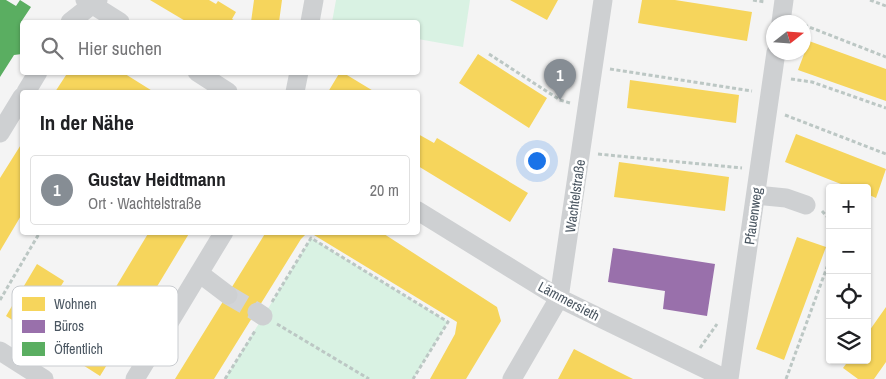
<!DOCTYPE html>
<html lang="de">
<head>
<meta charset="utf-8">
<style>
  body { margin:0; font-family:"Archivo Narrow",sans-serif; background:#f6f6f6; color:#202124 }
  .controls { position:absolute; right:15px; bottom:15px; display:grid; overflow:hidden; border-radius:5px; box-shadow:0 1px 4px #0004 }
  .controls button { width:45px; height:45px; display:grid; place-items:center; padding:0; border:0; border-bottom:1px solid #e0e0e0; background:#fff; color:#202124; font:25px sans-serif }
  .compass { position:absolute; left:766px; top:15px; width:45px; height:45px; border-radius:50%; background:#fff; box-shadow:0 1px 4px #0004; rotate:73deg }
  .you { position:absolute; left:536px; top:160px; width:18px; height:18px; margin:-12px; border:4px solid #fff; border-radius:50%; background:#1a73e8; box-shadow:0 0 0 8px #1a73e833 }
  .badge { display:grid; place-items:center; width:32px; height:32px; border-radius:50%; background:#868d94; color:#fff; font-size:16px; font-weight:700 }
  .pin { position:absolute; translate:-50% -41px; filter:drop-shadow(0 1px 2px #0008) }
  .pin::after { content:''; position:absolute; top:26px; width:18px; height:15px; background:inherit; clip-path:polygon(0 0,100% 0,50% 100%) }
  .list { margin:0; padding:0; list-style:none }
  h2 { display:flex; justify-content:space-between; align-items:center; height:65px; margin:0; padding:0 20px; font-size:21px }
  h2 small { font-size:16px; font-weight:400; color:#757577 }
  .list li { display:grid; grid-template-columns:32px 1fr auto; gap:15px; align-items:center; box-sizing:border-box; height:70px; margin:0 10px 10px; padding:0 10px; border:1px solid #e0e0e0; border-radius:5px }
  .list b { display:block; font-size:19px; white-space:nowrap }
  .list p { margin:0; font-size:16px; white-space:nowrap; color:#757577 }
  .list em { font-size:16px; font-style:normal; color:#757577 }
  .icon { flex:none; width:28px; height:28px; fill:none; stroke:currentColor; stroke-width:2; stroke-linecap:round; stroke-linejoin:round }
  .map { position:relative; flex:none; width:886px; height:379px; overflow:hidden }
  .search { position:absolute; background:#fff; box-shadow:0 1px 4px #0004; left:20px; top:20px; width:400px; height:55px; display:flex; align-items:center; gap:12px; box-sizing:border-box; padding:0 18px; border-radius:5px; color:#757577; font-size:19px }
  .panel { position:absolute; background:#fff; box-shadow:0 1px 4px #0004; left:20px; top:90px; width:400px; height:145px; border-radius:5px }
  .map>svg:first-child { display:block }
  .green { fill:#d9f2e3 }
  .homes { fill:#f6d55c }
  .offices { fill:#9970ab }
  .public { fill:#5aae61 }
  .lines { fill:none; stroke-linecap:round; stroke-linejoin:round }
  .minor-tunnel { stroke:#d2d4d7; stroke-width:19; stroke-dasharray:19 9; stroke-linecap:butt }
  .path { stroke:#bcc7c4; stroke-width:3; stroke-dasharray:4 2.5; stroke-linecap:butt }
  .minor { stroke:#ced0d2; stroke-width:19 }
  .labels { text-anchor:middle; stroke-width:5; stroke-linejoin:round; paint-order:stroke }
  .street-label { font-size:14px; fill:#4a5661; stroke:#fff }
  .key { fill:#fff; stroke:#c9ccd0; stroke-width:1 }
  .key-label { font-size:14px; fill:#4a5661 }
</style>
</head>
<body>
<div class="map">
<svg width="886" height="379" viewBox="0 0 886 379">
  <rect width="100%" height="100%" fill="#f4f4f4"/>
  <path class="green" d="M336 0H470L463 47 418 39V22H332Z
    M311 238 448 322 413 379H225Z"/>
  <path class="homes" d="M150 0H209L216 4 218 1 236 12 232 19 237 22H187Z
    M254 0H282L279 22H251Z
    M510 0H558L547 20Z
    M642 0H675L752 12 747 41 638 23Z
    M809 41 886 69V101L798 70Z
    M478 54 547 98 529 128 459 83Z
    M68 72H122L154 92H88L84 90 82 92H55Z
    M340 72H342L375 92H328Z
    M630 80 739 95 736 123 627 108Z
    M418 134 434 143 437 138 528 193 510 222 418 166Z
    M796 134 886 169 876 198 867 194V188H851L785 162Z
    M22 143V214L0 251V178Z
    M619 162 729 177 725 211 614 197Z
    M149 232H190L141 313 111 295Z
    M266 232H308L301 239 214 379H175Z
    M309 232H381L497 307 501 321 466 379H430L455 334 457 322Z
    M797 237 826 247 784 360 756 349Z
    M37 264 64 281 50 304 118 347 100 376 6 316Z
    M886 307V362L874 379H858L843 368 849 360H867V334Z
    M574 349 609 367 633 379H558Z"/>
  <path class="offices" d="M613 248 715 264 707 316 663 309 665 291 608 282Z"/>
  <path class="public" d="M0 0H6L16 6 20 0 31 7 21 22 22 54 14 55 0 77Z"/>
  <g class="lines">
    <path class="minor-tunnel" d="M228 295 257 312"/>
    <path class="path" d="M753 0 765 2
      M870 0 886 6
      M804 25 886 57
      M489 54 560 100 570 103
      M610 69 752 91
      M791 79 812 82 886 108
      M785 115 886 154
      M598 154 742 168
      M822 211 830 220
      M0 300 40 232
      M272 302 311 238 448 322 413 379
      M277 324 369 379
      M700 348 717 324
      M225 379 255 331
      M786 379 830 259"/>
    <path class="minor" d="M85 0 120 22
      M70 22 98 0
      M310 22 314 0
      M781 22 784 0
      M197 72 228 92
      M26 92 38 72
      M295 92 299 72
      M0 133 22 97
      M756 195 786 198 806 205
      M418 211 559 298 726 379
      M199 273 228 295
      M257 312 263 316
      M0 351 44 379
      M135 379 224 232
      M512 379 559 298 603 0
      M729 379 776 52"/>
  </g>
  <g class="labels">
    <g class="street-label">
      <text transform="translate(575 196) rotate(-82)" y="5">Wachtelstraße</text>
      <text transform="translate(753 216) rotate(-82)" y="5">Pfauenweg</text>
      <text transform="translate(569 301) rotate(28)" y="5">Lämmersieth</text>
    </g>
  </g>
  <rect x="12" y="286" width="166" height="80" rx="8" class="key"/>
  <rect x="22" y="297" width="23" height="14" fill="#f6d55c"/>
  <rect x="22" y="320" width="23" height="13" fill="#9970ab"/>
  <rect x="22" y="342" width="23" height="14" fill="#5aae61"/>
  <g class="key-label">
    <text x="54" y="309">Wohnen</text>
    <text x="54" y="331">Büros</text>
    <text x="54" y="354">Öffentlich</text>
  </g>
</svg>
<div class="controls">
<button>+</button>
<button>−</button>
<button><svg class="icon" aria-label="locate" viewBox="0 0 24 24"><circle cx="12" cy="12" r="6"/><path d="M12 2v4M12 18v4M2 12h4M18 12h4"/></svg></button>
<button><svg class="icon" aria-label="layers" viewBox="0 0 24 24"><path d="M12 4l9 5-9 5-9-5zM3 14l9 5 9-5"/></svg></button>
</div>
<svg class="compass" viewBox="-18 -18 36 36"><path d="M0-13l5 13h-10z" fill="#e53935"/><path d="M0 13l5-13h-10z" fill="#757577"/></svg>
<div class="you"></div>
<div class="pin badge" style="left:560px;top:100px">1</div>
<div class="search"><svg class="icon" aria-label="search" viewBox="0 0 24 24"><circle cx="10" cy="10" r="6"/><path d="M15 15l6 6"/></svg>Hier suchen</div>
<section class="panel">
<h2>In der Nähe<small></small></h2>
<ul class="list">
<li><span class="badge">1</span><div><b>Gustav Heidtmann</b><p>Ort · Wachtelstraße</p></div><em>20 m</em></li>
</ul>
</section>
</div>
</body>
</html>
